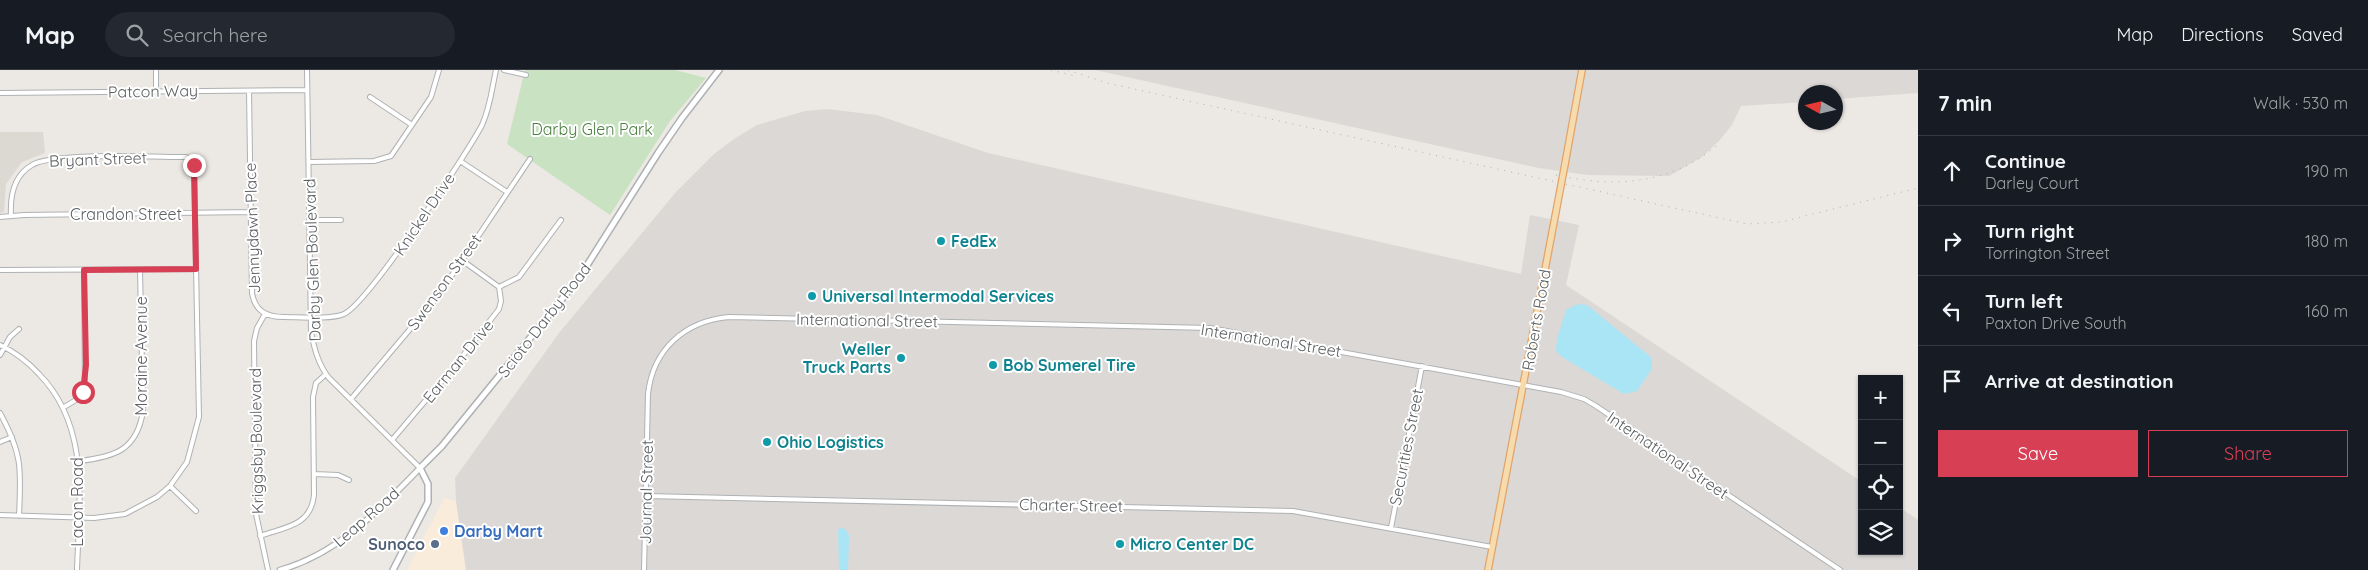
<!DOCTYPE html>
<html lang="en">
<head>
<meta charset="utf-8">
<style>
  body { margin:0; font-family:Quicksand,sans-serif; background:#242831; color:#f1f3f6 }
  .controls { position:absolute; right:15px; bottom:15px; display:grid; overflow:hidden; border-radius:0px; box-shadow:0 1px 4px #0004 }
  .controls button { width:45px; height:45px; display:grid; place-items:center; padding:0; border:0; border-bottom:1px solid #363941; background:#171b24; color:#f1f3f6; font:25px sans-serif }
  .compass { position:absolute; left:1798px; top:15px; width:45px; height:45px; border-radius:50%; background:#171b24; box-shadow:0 1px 4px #0004; rotate:278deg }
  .stop { position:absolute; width:15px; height:15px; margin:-11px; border:4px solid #d73f55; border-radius:50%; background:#fff }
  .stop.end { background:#d73f55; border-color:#fff; box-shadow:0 1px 5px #0008 }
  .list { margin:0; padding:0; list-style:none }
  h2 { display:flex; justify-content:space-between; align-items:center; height:65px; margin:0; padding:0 20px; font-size:21px }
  h2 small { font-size:16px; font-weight:400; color:#9ea1a6 }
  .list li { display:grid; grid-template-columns:32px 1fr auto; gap:15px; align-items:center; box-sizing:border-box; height:70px; padding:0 20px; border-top:1px solid #363941 }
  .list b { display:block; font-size:19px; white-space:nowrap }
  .list p { margin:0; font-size:16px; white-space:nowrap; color:#9ea1a6 }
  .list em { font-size:16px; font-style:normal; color:#9ea1a6 }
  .actions { display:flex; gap:10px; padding:15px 20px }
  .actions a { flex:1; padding:11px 0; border:1px solid #d73f55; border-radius:0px; text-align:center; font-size:18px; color:#d73f55 }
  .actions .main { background:#d73f55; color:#fff }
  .icon { flex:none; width:28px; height:28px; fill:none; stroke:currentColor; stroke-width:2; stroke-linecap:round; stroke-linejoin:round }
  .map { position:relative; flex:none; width:1918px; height:500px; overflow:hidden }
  header { display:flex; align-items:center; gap:30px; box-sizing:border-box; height:70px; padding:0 25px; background:#171b24; border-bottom:1px solid #363941 }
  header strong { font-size:24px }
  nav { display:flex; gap:28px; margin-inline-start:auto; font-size:18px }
  .search { width:350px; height:45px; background:#242831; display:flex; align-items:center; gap:12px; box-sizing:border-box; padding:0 18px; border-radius:28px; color:#9ea1a6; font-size:19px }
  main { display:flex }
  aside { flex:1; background:#171b24 }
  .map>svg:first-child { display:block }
  .commercial { fill:#faecdb }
  .industrial { fill:#dbd8d6 }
  .education { fill:#dcd8d2 }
  .green { fill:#c9e2c2 }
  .water { fill:#aae5f6 }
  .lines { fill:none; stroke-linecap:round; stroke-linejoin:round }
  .minor-casing { stroke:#afb2b4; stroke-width:6 }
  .tertiary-casing { stroke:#afb2b4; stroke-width:7 }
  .secondary-casing { stroke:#aeb2b5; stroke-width:8 }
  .primary-casing { stroke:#e2a467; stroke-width:8 }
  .minor { stroke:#fff; stroke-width:4 }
  .tertiary { stroke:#fff; stroke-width:4.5 }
  .secondary { stroke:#fff; stroke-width:5 }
  .primary { stroke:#f6dbaf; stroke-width:5.5 }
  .rail { stroke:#afb0b0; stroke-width:1; stroke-dasharray:1 6; stroke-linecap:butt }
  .primary-bridge-casing { stroke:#e2a467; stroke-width:8; stroke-linecap:butt }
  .primary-bridge { stroke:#f6dbaf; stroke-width:5.5 }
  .route { stroke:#d73f55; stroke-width:6 }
  .culture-dot { fill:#0f9aa8; stroke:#fff; stroke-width:2 }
  .shop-dot { fill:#3f7fe0; stroke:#fff; stroke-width:2 }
  .service-dot { fill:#5c6f8a; stroke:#fff; stroke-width:2 }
  .labels { text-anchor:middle; stroke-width:4; stroke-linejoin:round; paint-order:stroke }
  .street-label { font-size:16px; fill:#5c6062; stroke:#fff }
  .park-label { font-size:16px; fill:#497f3e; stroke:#fff }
  .culture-label { font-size:16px; font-weight:bold; fill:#0d838f; stroke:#fff; text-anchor:start }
  .shop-label { font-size:16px; font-weight:bold; fill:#366cbe; stroke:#fff; text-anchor:start }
  .service-label { font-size:16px; font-weight:bold; fill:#4e5e75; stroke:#fff; text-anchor:end }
</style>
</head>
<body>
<header>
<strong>Map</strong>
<div class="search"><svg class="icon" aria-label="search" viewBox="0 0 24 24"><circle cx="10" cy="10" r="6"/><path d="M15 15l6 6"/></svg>Search here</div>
<nav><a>Map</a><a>Directions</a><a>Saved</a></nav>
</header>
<main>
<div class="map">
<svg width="1918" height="500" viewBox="0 0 1918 500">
  <rect width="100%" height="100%" fill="#ece8e3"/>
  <path class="commercial" d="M444 428 456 431 466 500H407Z"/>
  <path class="industrial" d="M1095 0H1918V23L1836 29V22H1806L1805 32 1741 36 1732 55 1719 71 1702 87 1669 106 1587 105 1539 98Z
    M827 39 877 45 988 83 1521 204 1530 145 1579 155 1566 215 1862 412V481H1899V437L1918 450V500H466L456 431 455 408 559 263 676 122 714 84 734 69 757 55 805 41Z"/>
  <path class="education" d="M0 62H43L45 83 22 92 6 114 4 142 0 143Z"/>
  <path class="green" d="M525 0H675L706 8 670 51 610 145 507 74Z"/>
  <path class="water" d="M1578 234 1587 235 1652 288V299L1637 321 1624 324 1562 287 1556 281 1557 269 1566 240Z
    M844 458 849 465 848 500H839L838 459Z"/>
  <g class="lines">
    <g class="minor-casing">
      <path id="minor" d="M156 0V21
        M307 0 311 261C314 278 318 294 329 308L420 398
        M504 0 526 5
        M249 21 252 223C255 241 266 247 284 247 299 247 331 250 344 244 367 234 467 84 482 55 490 38 492 18 496 0
        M0 23 307 20
        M370 27 412 55
        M460 91 507 122
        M309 92 374 91 391 86 431 27 439 0
        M0 147 24 145 251 142
        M310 150H341
        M0 200 196 199
        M499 217 519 207 561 150
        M265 244 257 258 254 271 256 444 268 500
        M0 275C15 282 28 292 39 304 91 357 79 433 77 500
        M0 285 10 267 19 259
        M351 329 438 226 530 89
        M64 337 76 330 85 317 84 200
        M0 343C23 385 21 400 19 446
        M392 370 454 297 499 239 501 231 499 217 463 191
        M0 372 12 367
        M79 391C115 387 137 380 143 341L140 200
        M314 404 338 405 349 410
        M170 416 196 441
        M646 426 1293 441 1492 477
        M0 445 94 448 125 444 157 427 170 416 187 392 199 347 194 95 192 89 185 87C155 87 53 82 32 95 13 106 10 126 11 145
        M1391 458 1422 296
        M260 466C285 457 311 456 314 425L313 327 316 313 326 304
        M644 500 648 324C653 279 685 251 729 247L1210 258 1561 322 1584 329 1596 336 1840 500"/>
    </g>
    <g class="tertiary-casing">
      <path id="tertiary" d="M280 500C338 484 379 440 420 398"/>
    </g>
    <g class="secondary-casing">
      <path id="secondary" d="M393 500 428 432V414L420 398 442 376 579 208 658 83 682 48 719 0"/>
    </g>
    <g class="primary-casing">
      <path id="primary" d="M1565 94 1582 0
        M1488 500 1551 168"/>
    </g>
    <use href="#minor" class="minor"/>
    <use href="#tertiary" class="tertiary"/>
    <use href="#secondary" class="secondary"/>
    <use href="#primary" class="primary"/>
    <path class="rail" d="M1051 0 1075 6
      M1068 0 1107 13 1747 154 1781 152 1918 118
      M1556 105C1614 118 1672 115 1718 74"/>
    <g class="primary-bridge-casing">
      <path id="primary-bridge" d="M1551 168 1565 94"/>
    </g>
    <use href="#primary-bridge" class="primary-bridge"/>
  </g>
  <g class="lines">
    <path class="route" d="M83 322 86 295 84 200 196 199 194 95"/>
  </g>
  <g class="culture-dot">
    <circle cx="941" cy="171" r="5"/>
    <circle cx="812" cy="226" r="5"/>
    <circle cx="901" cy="288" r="5"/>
    <circle cx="993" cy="295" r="5"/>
    <circle cx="767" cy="372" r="5"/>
    <circle cx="1120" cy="474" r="5"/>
  </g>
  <circle class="shop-dot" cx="444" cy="461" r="5"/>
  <circle class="service-dot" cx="435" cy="474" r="5"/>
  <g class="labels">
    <g class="street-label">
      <text transform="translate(153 21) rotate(-1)" y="6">Patcon Way</text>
      <text transform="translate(98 89) rotate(-2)" y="6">Bryant Street</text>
      <text x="126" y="150">Crandon Street</text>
      <text transform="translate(424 144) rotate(-56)" y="6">Knickel Drive</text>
      <text transform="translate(252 158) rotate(-92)" y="6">Jennydawn Place</text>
      <text transform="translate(312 190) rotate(-92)" y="6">Darby Glen Boulevard</text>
      <text transform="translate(444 212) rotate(-54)" y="6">Swenson Street</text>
      <text transform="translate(544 250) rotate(-52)" y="6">Scioto Darby Road</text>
      <text transform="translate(867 250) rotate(1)" y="6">International Street</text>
      <text transform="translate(1536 250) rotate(-80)" y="6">Roberts Road</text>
      <text transform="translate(1271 270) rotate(9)" y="6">International Street</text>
      <text transform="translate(141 286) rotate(-90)" y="6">Moraine Avenue</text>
      <text transform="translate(458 291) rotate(-51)" y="6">Earman Drive</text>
      <text transform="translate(256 371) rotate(-91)" y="6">Kriggsby Boulevard</text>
      <text transform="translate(1406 377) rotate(-79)" y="6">Securities Street</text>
      <text transform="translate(1668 385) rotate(34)" y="6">International Street</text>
      <text transform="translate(646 422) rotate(-89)" y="6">Journal Street</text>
      <text transform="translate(77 432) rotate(-90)" y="6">Lacon Road</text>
      <text transform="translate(1071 435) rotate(1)" y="6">Charter Street</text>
      <text transform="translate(366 447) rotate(-41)" y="6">Leap Road</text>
    </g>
    <g class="park-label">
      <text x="592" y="65">Darby Glen Park</text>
    </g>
    <g class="culture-label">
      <text x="951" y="177">FedEx</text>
      <text x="822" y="232">Universal Intermodal Services</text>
      <text x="891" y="285" text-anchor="end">Weller<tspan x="891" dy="18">Truck Parts</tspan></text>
      <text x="1003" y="301">Bob Sumerel Tire</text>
      <text x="777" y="378">Ohio Logistics</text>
      <text x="1130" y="480">Micro Center DC</text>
    </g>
    <g class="shop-label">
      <text x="454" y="467">Darby Mart</text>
    </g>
    <g class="service-label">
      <text x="425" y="480">Sunoco</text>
    </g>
  </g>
</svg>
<div class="controls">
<button>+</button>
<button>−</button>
<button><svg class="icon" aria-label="locate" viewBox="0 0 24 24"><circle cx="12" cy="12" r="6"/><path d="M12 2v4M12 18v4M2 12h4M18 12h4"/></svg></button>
<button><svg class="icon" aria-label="layers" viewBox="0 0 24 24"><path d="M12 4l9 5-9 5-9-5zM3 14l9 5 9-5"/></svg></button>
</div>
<svg class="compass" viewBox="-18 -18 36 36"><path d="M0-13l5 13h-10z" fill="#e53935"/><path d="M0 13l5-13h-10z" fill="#9ea1a6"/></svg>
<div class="stop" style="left:83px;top:322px"></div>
<div class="stop end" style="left:194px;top:95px"></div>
</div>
<aside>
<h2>7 min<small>Walk · 530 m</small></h2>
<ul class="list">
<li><svg class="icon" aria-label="ahead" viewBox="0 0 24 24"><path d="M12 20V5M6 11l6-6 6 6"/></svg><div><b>Continue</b><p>Darley Court</p></div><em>190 m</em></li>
<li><svg class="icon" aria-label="right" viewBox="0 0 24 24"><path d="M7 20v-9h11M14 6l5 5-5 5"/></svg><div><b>Turn right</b><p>Torrington Street</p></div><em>180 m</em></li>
<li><svg class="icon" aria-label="left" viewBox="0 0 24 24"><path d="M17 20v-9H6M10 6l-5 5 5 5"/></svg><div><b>Turn left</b><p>Paxton Drive South</p></div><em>160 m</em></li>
<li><svg class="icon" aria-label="arrive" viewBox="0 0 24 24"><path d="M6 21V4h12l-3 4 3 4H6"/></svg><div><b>Arrive at destination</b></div></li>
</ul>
<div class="actions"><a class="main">Save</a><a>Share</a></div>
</aside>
</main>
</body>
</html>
